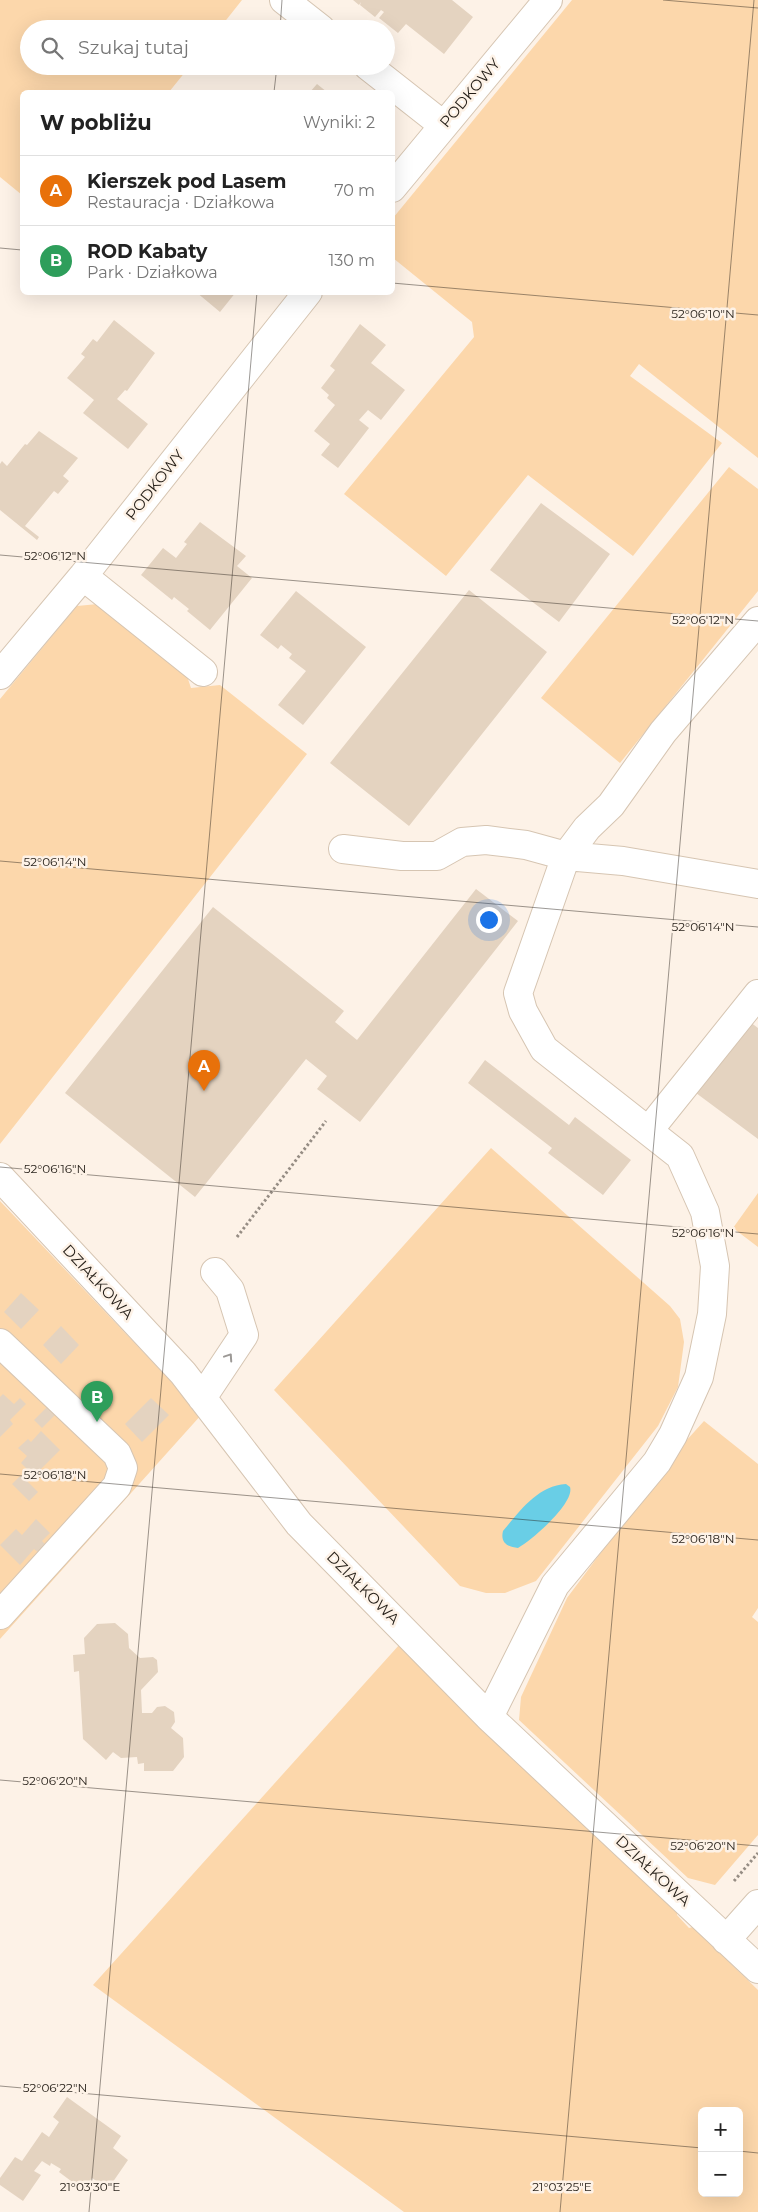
<!DOCTYPE html>
<html lang="pl">
<head>
<meta charset="utf-8">
<style>
  body { margin:0; font-family:Montserrat,sans-serif; background:#f2f2f2; color:#222 }
  .controls { position:absolute; right:15px; bottom:15px; display:grid; overflow:hidden; border-radius:8px; box-shadow:0 5px 20px #0002 }
  .controls button { width:45px; height:45px; display:grid; place-items:center; padding:0; border:0; border-bottom:1px solid #e0e0e0; background:#fff; color:#222; font:25px sans-serif }
  .you { position:absolute; left:488px; top:919px; width:18px; height:18px; margin:-12px; border:4px solid #fff; border-radius:50%; background:#1a73e8; box-shadow:0 0 0 8px #1a73e833 }
  .badge { display:grid; place-items:center; width:32px; height:32px; border-radius:50%; background:#0b8043; color:#fff; font-size:16px; font-weight:700 }
  .pin { position:absolute; translate:-50% -41px; filter:drop-shadow(0 1px 2px #0008) }
  .pin::after { content:''; position:absolute; top:26px; width:18px; height:15px; background:inherit; clip-path:polygon(0 0,100% 0,50% 100%) }
  .list { margin:0; padding:0; list-style:none }
  h2 { display:flex; justify-content:space-between; align-items:center; height:65px; margin:0; padding:0 20px; font-size:21px }
  h2 small { font-size:16px; font-weight:400; color:#767676 }
  .list li { display:grid; grid-template-columns:32px 1fr auto; gap:15px; align-items:center; box-sizing:border-box; height:70px; padding:0 20px; border-top:1px solid #e0e0e0 }
  .list b { display:block; font-size:19px; white-space:nowrap }
  .list p { margin:0; font-size:16px; white-space:nowrap; color:#767676 }
  .list em { font-size:16px; font-style:normal; color:#767676 }
  .icon { flex:none; width:28px; height:28px; fill:none; stroke:currentColor; stroke-width:2; stroke-linecap:round; stroke-linejoin:round }
  .map { position:relative; flex:none; width:758px; height:2212px; overflow:hidden }
  .search { position:absolute; background:#fff; box-shadow:0 5px 20px #0002; left:20px; top:20px; width:375px; height:55px; display:flex; align-items:center; gap:12px; box-sizing:border-box; padding:0 18px; border-radius:28px; color:#767676; font-size:19px }
  .panel { position:absolute; background:#fff; box-shadow:0 5px 20px #0002; left:20px; top:90px; width:375px; height:205px; border-radius:8px }
  .map>svg:first-child { display:block }
  .green { fill:#fcd7ab; fill-rule:evenodd }
  .water { fill:#69cee6 }
  .building { fill:#e4d3c0 }
  .lines { fill:none; stroke-linecap:round; stroke-linejoin:round }
  .minor-casing { stroke:#d6c5b2; stroke-width:30 }
  .path { stroke:#968d84; stroke-width:3; stroke-dasharray:2.5 2.5; stroke-linecap:butt }
  .minor { stroke:#fff; stroke-width:28 }
  .oneway { stroke:#9c9996 }
  .ticks { fill:none; stroke:#231d16; stroke-width:1; stroke-opacity:0.45 }
  .labels { text-anchor:middle; stroke-width:5; stroke-linejoin:round; paint-order:stroke }
  .street-label { font-size:15px; fill:#231d16; stroke:#fdf2e7 }
  .ticks-label { font-size:12px; text-anchor:middle; fill:#231d16; stroke:#fdf2e7; stroke-width:5; stroke-linejoin:round; paint-order:stroke }
</style>
</head>
<body>
<div class="map">
<svg width="758" height="2212" viewBox="0 0 758 2212">
  <rect width="100%" height="100%" fill="#fdf2e7"/>
  <path class="green" d="M0 0H242L219 29H29V66H190L169 92H22V195L0 177Z
    M572 0H758V458L639 364 630 376 722 443 633 556 528 475 446 576 344 494 474 337 472 322 393 258V218Z
    M729 467 758 489V591L620 763 541 698Z
    M98 604 187 676 191 688 220 685 307 754 0 1144V699L77 606Z
    M491 1148 670 1306 680 1319 684 1342 678 1387 658 1426 536 1581 505 1593H486L460 1586 274 1390Z
    M758 1193V1247L733 1228Z
    M0 1201 202 1414 0 1639Z
    M704 1421 758 1464V1608L752 1617 758 1622V1835L715 1885 688 1878 519 1720 521 1697 567 1598 676 1452Z
    M400 1644 677 1912V1915L689 1928 693 1927 758 1990V2212H404L93 1985ZM702 2111H739V2193H702Z"/>
  <path class="water" d="M566 1484 570 1487C575 1503 532 1540 518 1548 508 1547 500 1543 503 1531 520 1511 537 1486 566 1484Z"/>
  <path class="building" d="M353 0H452L473 17 444 54 406 24 398 33 379 18 384 12 381 10 375 17 360 5 361 2 359 5Z
    M317 84 327 92H310Z
    M196 292H236L220 312Z
    M114 320 155 353 127 391 125 390 117 399 148 424 128 449 83 413 94 400 67 378 85 357 81 354 93 339 97 342Z
    M360 324 386 345 371 363 405 390 381 420 368 410 359 420 369 428 338 468 321 455 330 444 314 431 335 405 327 398 329 395 321 388 335 370 330 366Z
    M39 431 78 458 63 476 69 481 58 494 54 491 25 526 39 537 37 540 0 510V464L2 461 7 466 25 444 27 445Z
    M541 503 610 554 559 622 490 570Z
    M200 522 246 556 237 566 252 578 210 630 187 611 189 609 174 597 172 600 141 575 163 548 176 558 187 544 184 542Z
    M469 590 547 652 409 826 330 763Z
    M296 591 366 647 303 725 278 705 306 671 289 658 292 654 281 645 278 649 260 635Z
    M476 889 518 921 360 1122 317 1089 327 1076 306 1059 195 1197 65 1093 213 907 344 1011 335 1022 357 1040Z
    M750 1022 758 1028V1139L696 1093Z
    M485 1060 569 1125 575 1117 631 1160 603 1195 548 1153 552 1148 468 1083Z
    M21 1293 39 1310 21 1329 4 1312Z
    M61 1326 79 1345 61 1364 43 1345Z
    M3 1394 14 1404 20 1398 26 1404 10 1420 13 1424 0 1437V1397Z
    M151 1398 169 1415 142 1442 125 1424Z
    M47 1407 55 1415 42 1428 34 1420Z
    M41 1431 60 1450 34 1476 21 1463 27 1456 18 1448 28 1439 31 1442Z
    M21 1475 38 1492 29 1501 12 1484Z
    M36 1519 50 1533 42 1541 47 1546 39 1553 34 1549 20 1565 0 1545 16 1529 22 1535Z
    M115 1623 128 1634 129 1648 140 1658 153 1657 157 1660 158 1672 141 1690 142 1713H152L157 1707 165 1706 174 1712 175 1722 171 1728 183 1738 184 1757 173 1771H144V1763L138 1764 137 1757 121 1758 113 1752 106 1760 83 1739 79 1671 74 1672 73 1655 85 1654 84 1638 97 1624Z
    M67 2097 121 2136 113 2148 128 2160 108 2189 92 2178 83 2190 59 2172 61 2169 51 2163 50 2166 42 2161 34 2171 41 2175 23 2201 0 2185V2178L15 2157 22 2161 42 2132 49 2137 59 2122 53 2117Z"/>
  <g class="lines">
    <g class="minor-casing">
      <path id="minor" d="M284 0 321 29
        M368 66 443 125
        M392 188 548 0
        M83 576 203 672
        M0 675 83 576 308 292
        M343 849 402 856H437L462 842 486 840 526 845 566 856 623 861 758 884
        M649 1130 758 994
        M0 1177 183 1373 299 1524 489 1717 758 1969
        M0 1343 117 1454 123 1468 117 1486 0 1615
        M202 1398 244 1335 230 1290 215 1272
        M489 1717 555 1585 657 1462 673 1435 699 1377 712 1314 715 1266 705 1212 680 1156 544 1049 523 1011 518 993 566 856 587 828 611 805 663 732 758 621
        M726 1940 758 1904"/>
    </g>
    <path class="path" d="M237 1237 326 1121
      M734 1881 758 1853"/>
    <use href="#minor" class="minor"/>
  </g>
  <defs><path id="oneway-chevron" d="M-2-3.5L2.5 0L-2 3.5" fill="none" stroke-width="1.6" stroke-linecap="round" stroke-linejoin="round" transform="scale(1.25)"/></defs>
  <use class="oneway" href="#oneway-chevron" transform="translate(229 1357) rotate(-56)"/>
  <path class="ticks" d="M663 0 758 8M280 29 282 0M274 92 277 66M0 248 22 250M392 283 758 315M0 555 758 621M0 861 758 927M0 1167 758 1234M0 1474 758 1540M0 1780 758 1846M0 2086 702 2148M739 2151 758 2153M89 2212 257 292M560 2212 754 0"/>
  <g class="labels">
    <g class="street-label">
      <text transform="translate(470 93) rotate(-50)" y="5">PODKOWY</text>
      <text transform="translate(155 485) rotate(-52)" y="5">PODKOWY</text>
      <text transform="translate(98 1282) rotate(47)" y="5">DZIAŁKOWA</text>
      <text transform="translate(363 1588) rotate(45)" y="5">DZIAŁKOWA</text>
      <text transform="translate(653 1871) rotate(43)" y="5">DZIAŁKOWA</text>
    </g>
  </g>
  <g class="ticks-label">
    <text x="703" y="318">52°06'10"N</text>
    <text x="55" y="560">52°06'12"N</text>
    <text x="703" y="624">52°06'12"N</text>
    <text x="55" y="866">52°06'14"N</text>
    <text x="703" y="931">52°06'14"N</text>
    <text x="55" y="1173">52°06'16"N</text>
    <text x="703" y="1237">52°06'16"N</text>
    <text x="55" y="1479">52°06'18"N</text>
    <text x="703" y="1543">52°06'18"N</text>
    <text x="55" y="1785">52°06'20"N</text>
    <text x="703" y="1850">52°06'20"N</text>
    <text x="55" y="2092">52°06'22"N</text>
    <text x="90" y="2191">21°03'30"E</text>
    <text x="562" y="2191">21°03'25"E</text>
  </g>
</svg>
<div class="controls">
<button>+</button>
<button>−</button>
</div>
<div class="you"></div>
<div class="pin badge" style="left:204px;top:1091px;background:#e8710a">A</div>
<div class="pin badge" style="left:97px;top:1422px;background:#2e9e5b">B</div>
<div class="search"><svg class="icon" aria-label="search" viewBox="0 0 24 24"><circle cx="10" cy="10" r="6"/><path d="M15 15l6 6"/></svg>Szukaj tutaj</div>
<section class="panel">
<h2>W pobliżu<small>Wyniki: 2</small></h2>
<ul class="list">
<li><span class="badge" style="background:#e8710a">A</span><div><b>Kierszek pod Lasem</b><p>Restauracja · Działkowa</p></div><em>70 m</em></li>
<li><span class="badge" style="background:#2e9e5b">B</span><div><b>ROD Kabaty</b><p>Park · Działkowa</p></div><em>130 m</em></li>
</ul>
</section>
</div>
</body>
</html>
